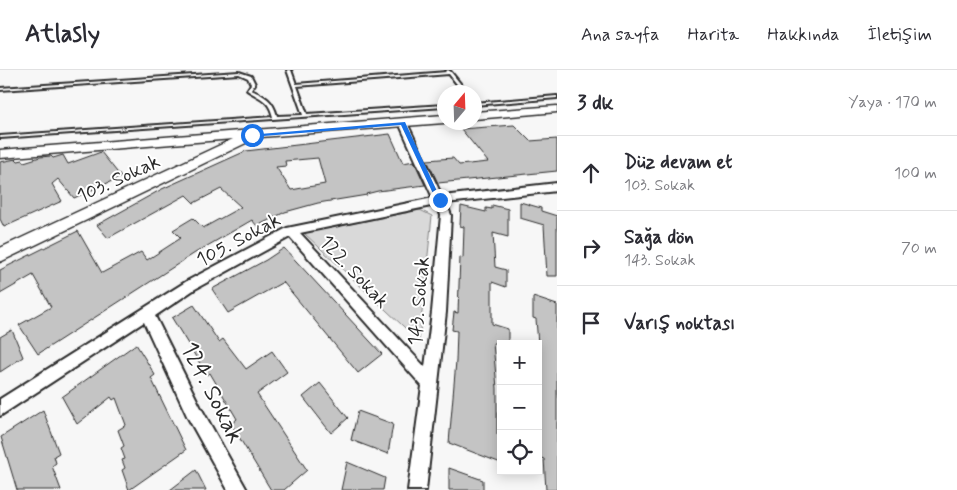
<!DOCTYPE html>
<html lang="tr">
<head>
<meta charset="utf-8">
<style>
  body { margin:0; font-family:Mynerve,sans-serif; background:#f7f7f7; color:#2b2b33 }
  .controls { position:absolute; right:15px; bottom:15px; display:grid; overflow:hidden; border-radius:0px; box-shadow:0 2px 12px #0003 }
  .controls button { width:45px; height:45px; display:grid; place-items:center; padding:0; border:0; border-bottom:1px solid #e1e1e2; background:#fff; color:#2b2b33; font:25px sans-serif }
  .compass { position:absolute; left:437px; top:15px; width:45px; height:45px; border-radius:50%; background:#fff; box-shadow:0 2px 12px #0003; rotate:19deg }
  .stop { position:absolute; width:15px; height:15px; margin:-11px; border:4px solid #1a73e8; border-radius:50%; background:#fff }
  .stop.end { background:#1a73e8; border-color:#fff; box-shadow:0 1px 5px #0008 }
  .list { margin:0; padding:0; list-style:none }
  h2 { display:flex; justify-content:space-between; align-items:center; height:65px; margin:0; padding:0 20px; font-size:21px }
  h2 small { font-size:16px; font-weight:400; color:#7c7c81 }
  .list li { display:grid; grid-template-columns:32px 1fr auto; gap:15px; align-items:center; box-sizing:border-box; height:75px; padding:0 20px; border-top:1px solid #e1e1e2 }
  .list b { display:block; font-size:19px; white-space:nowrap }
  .list p { margin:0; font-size:16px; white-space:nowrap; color:#7c7c81 }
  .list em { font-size:16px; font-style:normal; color:#7c7c81 }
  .icon { flex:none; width:28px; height:28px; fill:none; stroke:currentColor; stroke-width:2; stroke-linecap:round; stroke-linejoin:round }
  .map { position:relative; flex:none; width:557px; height:420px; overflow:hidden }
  header { display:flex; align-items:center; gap:30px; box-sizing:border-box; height:70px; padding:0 25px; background:#fff; border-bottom:1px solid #e1e1e2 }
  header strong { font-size:24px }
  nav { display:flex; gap:28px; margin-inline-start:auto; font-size:18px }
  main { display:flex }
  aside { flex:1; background:#fff }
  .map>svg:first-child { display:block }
  .green { fill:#d9d9d9; stroke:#828282 }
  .building { fill:#c4c4c4; stroke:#2b2b2b; fill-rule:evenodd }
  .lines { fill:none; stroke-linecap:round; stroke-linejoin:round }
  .lane-casing { stroke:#2b2b2b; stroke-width:4 }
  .street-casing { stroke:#2b2b2b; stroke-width:4 }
  .secondary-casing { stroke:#2b2b2b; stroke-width:3 }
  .lane { fill:#fff; fill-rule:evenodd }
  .street { fill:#fff; fill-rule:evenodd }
  .secondary { fill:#fff; fill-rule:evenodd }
  .route { fill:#1a73e8 }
  .labels { text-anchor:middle; stroke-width:4; stroke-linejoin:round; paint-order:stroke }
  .street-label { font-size:20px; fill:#2b2b2b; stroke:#fff }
  .near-street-label { font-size:24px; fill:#2b2b2b; stroke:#fff }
</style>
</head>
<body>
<header>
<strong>Atlasly</strong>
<nav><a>Ana sayfa</a><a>Harita</a><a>Hakkında</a><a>İletişim</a></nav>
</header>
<main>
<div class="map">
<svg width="557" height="420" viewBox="0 0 557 420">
  <rect width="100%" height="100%" fill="#f7f7f7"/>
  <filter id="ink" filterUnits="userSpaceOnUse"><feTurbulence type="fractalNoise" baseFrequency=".02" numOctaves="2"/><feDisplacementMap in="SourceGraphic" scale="10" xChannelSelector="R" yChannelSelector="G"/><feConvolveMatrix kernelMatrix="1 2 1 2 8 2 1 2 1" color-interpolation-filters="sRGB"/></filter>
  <g filter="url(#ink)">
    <path class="green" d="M420 140 432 146 419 271 304 163Z"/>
    <path class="building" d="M514 55 530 71 557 69V101L438 113 427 90 453 88 459 95 488 92 461 59Z
      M390 64 403 93 414 91 425 115 378 121 366 124 367 125 318 133 285 142 257 156 252 150 195 183 38 284 19 255 51 237 33 205 0 224V200L78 161 102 203 141 182 147 190 181 168 173 160 193 148 203 158 241 137 221 119 194 133 186 125 108 168 97 155 162 119 246 81ZM318 88 325 114 291 120 276 97 286 96 285 91Z
      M101 82 121 107 74 128 58 109 52 114 62 131 4 157 0 149V92L16 89 18 91 23 90 24 92 40 87 51 86 53 88 63 85 68 94Z
      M520 132 541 138V141L557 146V206H547L544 155 520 148Z
      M492 135 508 139V167L493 163 495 197 506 200V217L492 212V254L508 259V274L493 273 497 318V364L501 366V393L449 373 456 291 457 261 452 260 454 242 458 243 460 187 463 188 464 157 460 156 461 136 486 142V138L492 139Z
      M284 178 382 284 358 303 283 212 228 243 212 219 266 190Z
      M533 227 557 235V420H546L544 389 538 387V274L536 249 533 248Z
      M194 235 219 272 223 269 246 299 272 281 287 302 257 324 307 400 284 420H271L231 354 237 349 210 303 207 305 172 248Z
      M12 260 23 287 0 302V267Z
      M136 274 155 305 151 308 186 380 129 420 122 400 125 398 122 390 125 389 121 378 124 376 118 360 126 355 116 328 113 330 111 327 77 354 62 327Z
      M320 313 348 348 331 363 303 327Z
      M43 340 59 383 54 386 56 393 52 396 61 420H17L1 367Z
      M358 341 393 354 388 384 351 370Z
      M347 392 385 408 383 420H341Z
      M449 398 483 410V420H449Z
      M196 400 206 420H170Z"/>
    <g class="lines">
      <g class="lane-casing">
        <path id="lane" d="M287 0H291L296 14 447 2 446 1 448 0 451 2 467 22H463L449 4 297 16 307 44 444 35V37L0 68V66L273 47C269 29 260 29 247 20L251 14 248 8 239 4 0 20V18L239 2 251 6 255 14 251 20C265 26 273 30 277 46L303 45Z
          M557 26V28L474 35V33Z"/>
      </g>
      <g class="street-casing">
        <path id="street" d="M400 51 407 53 442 126 557 113V121L446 133 451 145 446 242 426 420H408L422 316 290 167 195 219 155 246 200 336 247 420H228L188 348 144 252 0 346V329L187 211 287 158 433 128 399 53ZM436 135 441 145 432 242 425 297 300 163Z"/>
      </g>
      <g class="secondary-casing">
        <path id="secondary" d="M557 36V42L474 49V42Z
          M444 45V53L247 68 246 73 0 192V178L233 69 0 88V80Z"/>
      </g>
      <use href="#lane" class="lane"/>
      <use href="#street" class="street"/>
      <use href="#secondary" class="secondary"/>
    </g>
  </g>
  <path class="route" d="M405 52 442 132 436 130 401 55 252 67 249 65Z"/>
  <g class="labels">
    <g class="street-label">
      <text transform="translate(118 108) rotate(-25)" y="7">103. Sokak</text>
      <text transform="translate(238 169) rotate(-28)" y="7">105. Sokak</text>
      <text transform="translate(355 201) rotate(47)" y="7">122. Sokak</text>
      <text transform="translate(418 231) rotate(-85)" y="7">143. Sokak</text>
    </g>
    <g class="near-street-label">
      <text transform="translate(213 322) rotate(63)" y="8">124. Sokak</text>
    </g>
  </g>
</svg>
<div class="controls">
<button>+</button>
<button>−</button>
<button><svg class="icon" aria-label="locate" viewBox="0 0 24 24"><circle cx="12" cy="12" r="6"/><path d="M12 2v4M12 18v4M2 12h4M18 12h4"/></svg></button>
</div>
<svg class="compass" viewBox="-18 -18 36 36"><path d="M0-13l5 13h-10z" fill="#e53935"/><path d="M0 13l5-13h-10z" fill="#7c7c81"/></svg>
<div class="stop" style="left:252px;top:65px"></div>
<div class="stop end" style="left:440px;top:130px"></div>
</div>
<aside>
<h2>3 dk<small>Yaya · 170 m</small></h2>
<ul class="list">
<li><svg class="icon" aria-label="ahead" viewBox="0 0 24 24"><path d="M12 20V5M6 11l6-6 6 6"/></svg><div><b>Düz devam et</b><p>103. Sokak</p></div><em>100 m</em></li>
<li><svg class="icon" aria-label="right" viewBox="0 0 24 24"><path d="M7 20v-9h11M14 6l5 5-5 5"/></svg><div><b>Sağa dön</b><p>143. Sokak</p></div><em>70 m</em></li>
<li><svg class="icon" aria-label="arrive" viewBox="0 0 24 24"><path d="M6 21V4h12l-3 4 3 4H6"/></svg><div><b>Varış noktası</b></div></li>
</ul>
</aside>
</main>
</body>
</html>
